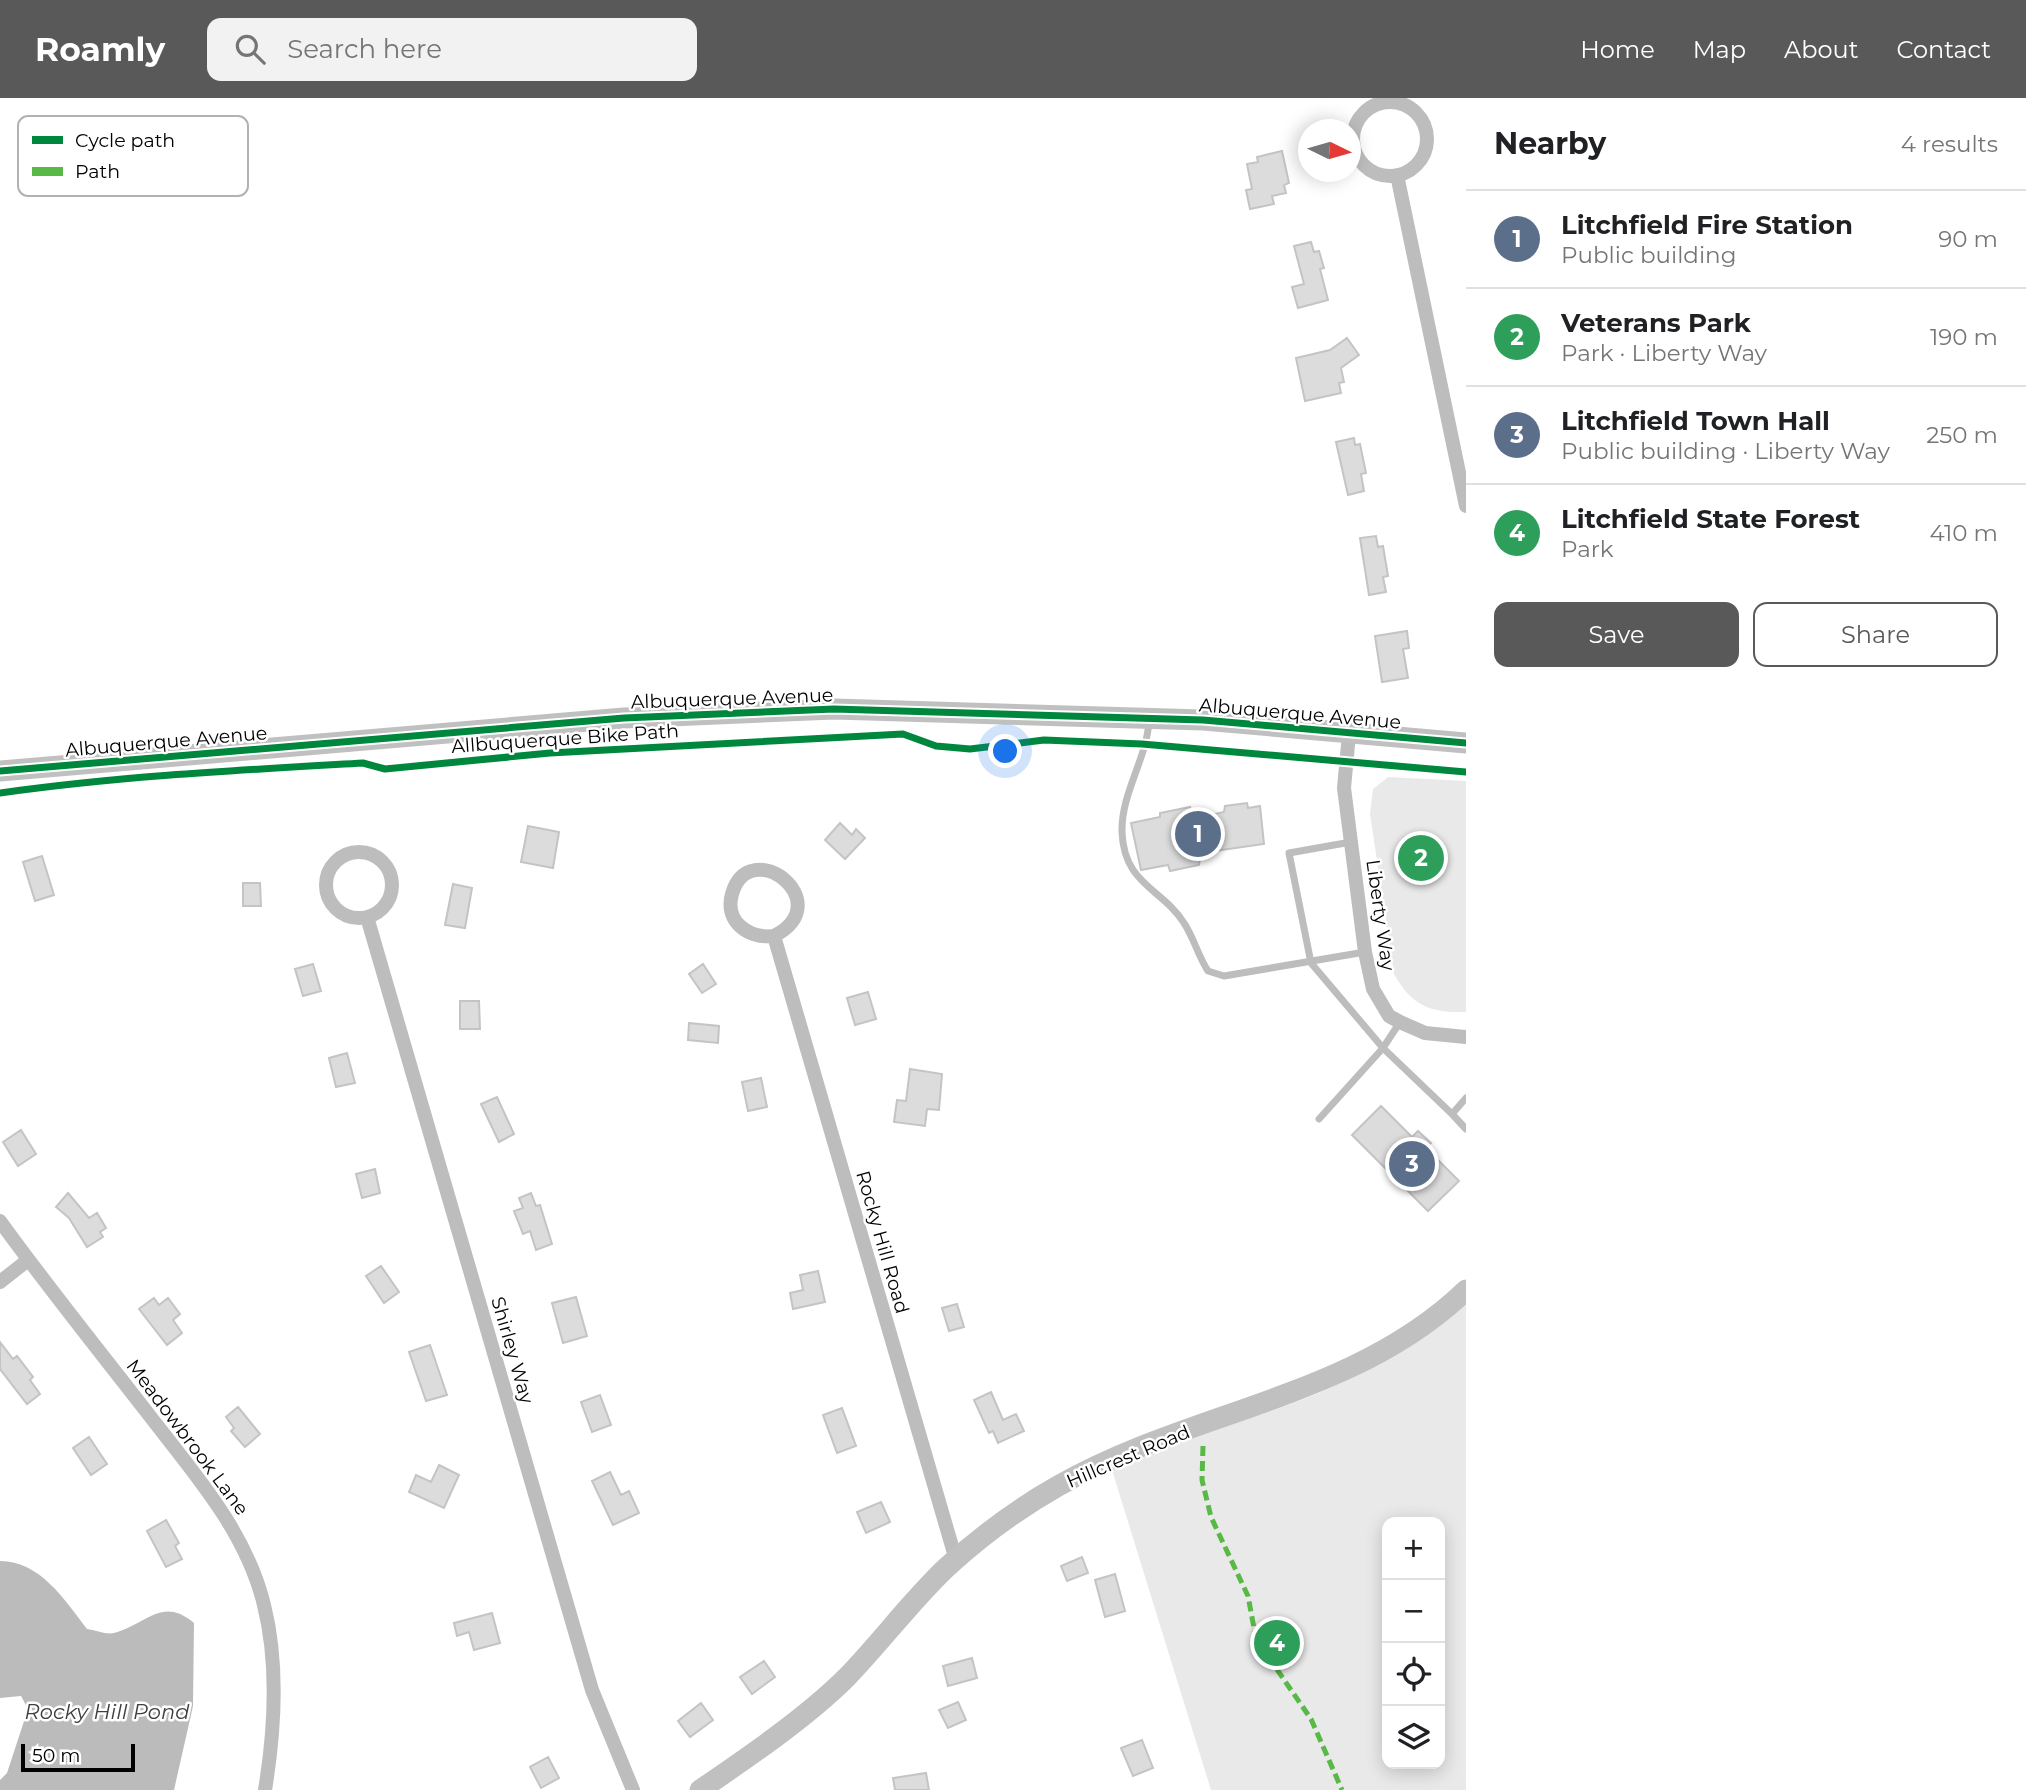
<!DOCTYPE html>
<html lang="en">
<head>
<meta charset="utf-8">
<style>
  body { margin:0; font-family:Montserrat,sans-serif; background:#f2f2f2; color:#202124 }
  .controls { position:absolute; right:21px; bottom:21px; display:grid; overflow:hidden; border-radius:14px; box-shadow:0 4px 18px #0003 }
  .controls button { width:63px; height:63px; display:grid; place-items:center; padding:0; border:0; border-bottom:2px solid #e0e0e0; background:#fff; color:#202124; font:35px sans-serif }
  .compass { position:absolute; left:1298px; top:21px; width:63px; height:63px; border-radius:50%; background:#fff; box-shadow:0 4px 18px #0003; rotate:95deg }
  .scale { position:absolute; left:21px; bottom:18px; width:114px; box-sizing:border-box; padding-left:7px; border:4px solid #000; border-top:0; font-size:19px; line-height:24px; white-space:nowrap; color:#000; -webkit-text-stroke:5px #fff; paint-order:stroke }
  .you { position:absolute; left:1006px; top:654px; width:24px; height:24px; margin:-18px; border:5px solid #fff; border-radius:50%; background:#1a73e8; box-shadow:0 0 0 10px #1a73e833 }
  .badge { display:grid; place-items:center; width:46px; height:46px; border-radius:50%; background:#595959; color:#fff; font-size:23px; font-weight:700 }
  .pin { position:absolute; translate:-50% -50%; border:4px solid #fff; box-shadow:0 2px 7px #0006 }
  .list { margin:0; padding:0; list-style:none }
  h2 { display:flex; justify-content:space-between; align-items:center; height:91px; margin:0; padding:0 28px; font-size:30px }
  h2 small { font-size:23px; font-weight:400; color:#757577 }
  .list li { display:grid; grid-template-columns:46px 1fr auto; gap:21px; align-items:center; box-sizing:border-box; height:98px; padding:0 28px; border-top:2px solid #e0e0e0 }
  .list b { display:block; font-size:26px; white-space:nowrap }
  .list p { margin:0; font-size:23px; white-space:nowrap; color:#757577 }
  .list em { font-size:23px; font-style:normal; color:#757577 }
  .actions { display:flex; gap:14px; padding:21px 28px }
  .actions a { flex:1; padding:16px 0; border:2px solid #595959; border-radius:14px; text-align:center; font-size:24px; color:#595959 }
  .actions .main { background:#595959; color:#fff }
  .icon { flex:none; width:38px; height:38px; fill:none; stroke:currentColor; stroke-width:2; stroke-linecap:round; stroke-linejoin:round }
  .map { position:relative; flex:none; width:1466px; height:1692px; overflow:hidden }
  header { display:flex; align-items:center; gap:42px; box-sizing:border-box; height:98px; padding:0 35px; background:#595959; color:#fff }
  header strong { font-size:33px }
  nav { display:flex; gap:38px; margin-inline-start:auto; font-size:24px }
  .search { width:490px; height:63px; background:#f2f2f2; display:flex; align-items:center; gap:18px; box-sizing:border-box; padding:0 24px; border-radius:14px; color:#757577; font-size:26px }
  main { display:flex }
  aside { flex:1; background:#fff }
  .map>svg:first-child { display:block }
  .green { fill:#e9e9e9; fill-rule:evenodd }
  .water { fill:#bbb }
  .building { fill:#dcdcdc; stroke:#c4c4c4; stroke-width:2 }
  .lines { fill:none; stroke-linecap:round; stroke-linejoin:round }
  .lane { stroke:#bdbdbd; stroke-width:7 }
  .street { stroke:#bdbdbd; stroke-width:14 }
  .secondary { stroke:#c0c0c0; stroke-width:21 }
  .quiet { stroke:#58b947; stroke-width:5; stroke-dasharray:10 5; stroke-linecap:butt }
  .cycleway-casing { stroke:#fff; stroke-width:11 }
  .cycleway { stroke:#00873e; stroke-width:7 }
  .labels { text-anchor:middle; stroke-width:5; stroke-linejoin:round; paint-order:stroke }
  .street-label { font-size:19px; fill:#000; stroke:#fff }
  .water-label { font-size:21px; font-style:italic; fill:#3f3f3f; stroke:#fff }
  .key { fill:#fff; stroke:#b2b2b2; stroke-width:2 }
  .key-label { font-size:19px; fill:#000 }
</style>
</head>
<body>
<header>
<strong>Roamly</strong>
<div class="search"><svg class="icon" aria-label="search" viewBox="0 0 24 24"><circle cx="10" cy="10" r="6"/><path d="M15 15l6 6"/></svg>Search here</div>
<nav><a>Home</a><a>Map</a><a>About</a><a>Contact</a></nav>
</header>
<main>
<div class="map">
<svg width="1466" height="1692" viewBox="0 0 1466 1692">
  <rect width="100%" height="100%" fill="#fff"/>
  <path class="green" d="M1388 679 1466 683V914C1430 915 1412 908 1394 876L1370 716 1373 691Z
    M1466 1201V1692H1211L1112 1372C1182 1335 1261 1322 1332 1289 1381 1266 1423 1232 1466 1201ZM1387 1424H1440V1666H1387Z"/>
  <path class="water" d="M0 1463C40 1463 65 1502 87 1531 95 1532 107 1537 114 1535 147 1526 162 1498 194 1525L193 1608 174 1692H0V1682L7 1675 28 1611 21 1598 0 1600Z"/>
  <path class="building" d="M1282 53 1289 85 1284 87 1286 95 1272 98 1274 106 1250 111 1246 92 1252 91 1247 66 1258 64 1257 59Z
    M1311 144 1314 154 1319 153 1324 170 1320 171 1328 202 1298 210 1292 189 1304 186 1294 148Z
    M1347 240 1359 257 1341 270 1344 284 1339 285 1341 295 1305 303 1296 260 1330 252Z
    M1354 340 1355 347 1360 346 1366 375 1361 376 1364 393 1348 397 1336 344Z
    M1376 438 1378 449 1383 448 1388 478 1383 479 1386 494 1369 497 1360 440Z
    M1407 533 1409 550 1403 551 1408 580 1382 584 1375 538Z
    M1247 705 1248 710 1260 708 1264 746 1201 755 1199 767 1170 773 1168 767 1141 772 1131 725 1160 719V715L1190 709 1194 721 1224 714 1225 708Z
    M840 725 852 737 856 731 865 740 845 761 825 742Z
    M528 728 559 734 553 770 521 764Z
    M42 758 54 797 35 803 23 764Z
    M243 785H260L261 808H243Z
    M453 786 472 790 465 830 445 827Z
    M313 866 321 893 303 898 295 871Z
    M703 866 716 886 702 895 689 876Z
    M868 894 876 921 855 927 847 900Z
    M460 903H479L480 931H460Z
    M689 925 719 928 718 945 688 942Z
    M347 955 355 985 336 989 329 960Z
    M910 971 942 976 939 1012 927 1011 925 1028 894 1024 897 1002 906 1003Z
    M761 980 767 1009 748 1013 742 984Z
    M497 999 514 1036 499 1044 481 1006Z
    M1381 1008 1412 1039 1418 1033 1431 1045 1426 1050 1459 1083 1428 1113 1352 1037Z
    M21 1032 36 1056 18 1068 3 1044Z
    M375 1071 380 1095 362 1100 356 1076Z
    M68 1095 89 1120 97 1115 106 1130 100 1134 103 1139 87 1149 69 1120 56 1109Z
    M531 1095 536 1108 540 1107 552 1146 536 1152 530 1133 523 1136 514 1113 523 1110 519 1100Z
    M381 1168 399 1194 384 1205 366 1178Z
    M818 1173 825 1204 793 1211 790 1195 803 1192 800 1177Z
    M576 1199 587 1238 563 1245 552 1205Z
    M154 1200 159 1207 168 1200 180 1216 173 1222 182 1235 167 1247 139 1211Z
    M957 1206 964 1229 949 1233 942 1210Z
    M0 1244 13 1261 17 1258 33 1279 30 1282 40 1296 27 1306 0 1271Z
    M430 1247 447 1297 426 1303 409 1254Z
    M991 1294 1003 1322 1016 1316 1024 1333 998 1345 993 1333 989 1335 974 1302Z
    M600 1297 611 1327 592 1334 581 1304Z
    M238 1309 260 1336 245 1349 231 1333 234 1330 226 1319Z
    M842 1310 856 1348 837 1355 823 1317Z
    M89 1339 107 1366 91 1377 73 1350Z
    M439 1367 459 1377 444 1410 409 1394 416 1377 431 1384Z
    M610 1374 621 1397 629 1393 639 1415 613 1427 592 1383Z
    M881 1404 890 1424 866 1435 857 1414Z
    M166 1422 179 1445 175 1448 182 1461 166 1469 147 1433Z
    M1082 1459 1088 1475 1067 1483 1061 1468Z
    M1115 1476 1125 1513 1105 1519 1095 1482Z
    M492 1515 500 1545 474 1552 469 1534 457 1538 454 1525Z
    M972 1560 977 1580 948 1588 943 1568Z
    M764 1563 775 1579 752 1596 740 1579Z
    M958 1604 966 1622 948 1630 939 1612Z
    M701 1605 713 1622 690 1639 678 1623Z
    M1142 1642 1153 1670 1133 1678 1121 1650Z
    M548 1659 559 1680 541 1690 530 1669Z
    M926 1675 929 1692H895L893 1680Z"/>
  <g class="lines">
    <path class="lane" d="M1149 624C1146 662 1121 696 1122 734 1124 787 1162 790 1184 825 1194 840 1198 858 1208 873L1224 878 1365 854
      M1400 924 1383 950 1452 1016 1466 1000
      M1452 1016 1466 1031
      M1319 1021 1383 950 1311 865 1289 755 1351 744"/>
    <path class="street" d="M1353 41a37 37 0 1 1 74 0a37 37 0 1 1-74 0Z
      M1397 77 1466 408
      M1349 636 1344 690 1365 854 1373 891 1389 918 1400 924 1425 935 1466 939
      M326 787a33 33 0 1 1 66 0a33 33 0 1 1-66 0Z
      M367 819 592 1592 633 1692
      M774 838C749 841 724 824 732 796 749 735 840 804 774 838L956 1462
      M0 1123C47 1188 97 1250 146 1313 192 1373 246 1432 264 1507 279 1567 275 1631 265 1692
      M0 1184 28 1162"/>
    <path class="secondary" d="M0 673 624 620 834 611 1203 622 1466 645
      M700 1692C747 1660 807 1619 847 1579 881 1544 911 1503 947 1469 980 1439 1019 1410 1058 1388 1190 1312 1353 1301 1466 1192"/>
    <path class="quiet" d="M1203 1348 1202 1382 1211 1419 1248 1498 1256 1541 1311 1621 1342 1692"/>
    <g class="cycleway-casing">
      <path id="cycleway" d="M0 673 624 620 834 611 1203 622 1466 645
        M0 695C121 678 241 672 363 665L385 671 550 655 903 636 936 648 970 651 1044 642 1142 646 1466 674"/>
    </g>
    <use href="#cycleway" class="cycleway"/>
  </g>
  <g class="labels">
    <g class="street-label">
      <text transform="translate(732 600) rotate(-2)" y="7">Albuquerque Avenue</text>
      <text transform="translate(1300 615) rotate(5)" y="7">Albuquerque Avenue</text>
      <text transform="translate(565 640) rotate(-4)" y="7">Allbuquerque Bike Path</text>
      <text transform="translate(166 643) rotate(-5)" y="7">Albuquerque Avenue</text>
      <text transform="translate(1381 817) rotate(82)" y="7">Liberty Way</text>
      <text transform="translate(883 1144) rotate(74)" y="7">Rocky Hill Road</text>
      <text transform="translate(513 1252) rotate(74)" y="7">Shirley Way</text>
      <text transform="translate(188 1339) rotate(53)" y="7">Meadowbrook Lane</text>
      <text transform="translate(1128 1358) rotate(-23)" y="7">Hillcrest Road</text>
    </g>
    <g class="water-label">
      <text x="107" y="1621">Rocky Hill Pond</text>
    </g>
  </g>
  <rect x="18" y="18" width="230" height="80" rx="10" class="key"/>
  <rect x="32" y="38" width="31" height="8" fill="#00873e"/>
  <rect x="32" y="69" width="31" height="9" fill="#58b947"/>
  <g class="key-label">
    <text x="75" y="49">Cycle path</text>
    <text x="75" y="80">Path</text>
  </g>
</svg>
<div class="controls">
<button>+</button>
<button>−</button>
<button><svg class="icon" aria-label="locate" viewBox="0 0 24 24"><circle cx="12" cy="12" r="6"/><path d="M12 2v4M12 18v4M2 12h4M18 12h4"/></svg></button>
<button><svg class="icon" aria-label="layers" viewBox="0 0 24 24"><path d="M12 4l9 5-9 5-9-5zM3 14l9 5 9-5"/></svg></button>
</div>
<svg class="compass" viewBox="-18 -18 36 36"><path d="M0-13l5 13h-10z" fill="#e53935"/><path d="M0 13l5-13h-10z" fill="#757577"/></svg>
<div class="scale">50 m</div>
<div class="you"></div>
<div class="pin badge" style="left:1198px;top:736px;background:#5c6f8a">1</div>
<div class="pin badge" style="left:1421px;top:760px;background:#2e9e5b">2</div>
<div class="pin badge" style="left:1412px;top:1066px;background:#5c6f8a">3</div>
<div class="pin badge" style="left:1277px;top:1545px;background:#2e9e5b">4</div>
</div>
<aside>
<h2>Nearby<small>4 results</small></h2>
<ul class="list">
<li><span class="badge" style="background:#5c6f8a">1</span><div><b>Litchfield Fire Station</b><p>Public building</p></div><em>90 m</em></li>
<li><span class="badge" style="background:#2e9e5b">2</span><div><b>Veterans Park</b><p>Park · Liberty Way</p></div><em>190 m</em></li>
<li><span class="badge" style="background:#5c6f8a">3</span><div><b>Litchfield Town Hall</b><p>Public building · Liberty Way</p></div><em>250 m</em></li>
<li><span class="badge" style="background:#2e9e5b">4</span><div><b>Litchfield State Forest</b><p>Park</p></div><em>410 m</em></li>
</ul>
<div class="actions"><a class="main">Save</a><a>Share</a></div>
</aside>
</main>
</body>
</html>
